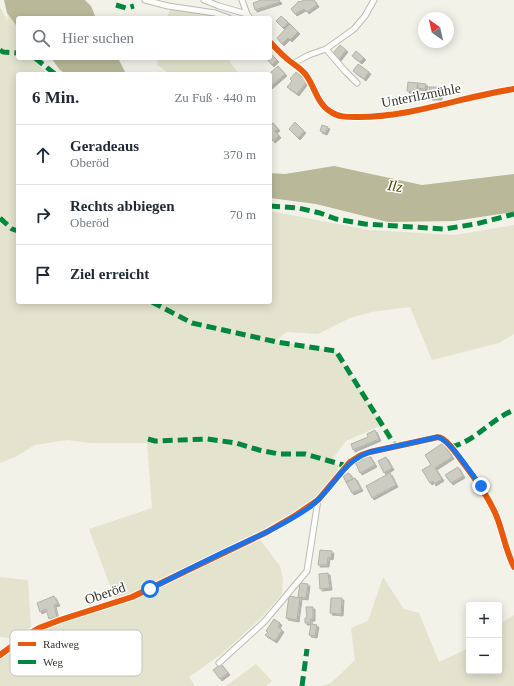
<!DOCTYPE html>
<html lang="de">
<head>
<meta charset="utf-8">
<style>
  body { margin:0; font-family:"Times New Roman",serif; background:#f2f2f3; color:#1f2937 }
  .controls { position:absolute; right:12px; bottom:12px; display:grid; overflow:hidden; border-radius:4px; box-shadow:0 2px 10px #0003 }
  .controls button { width:36px; height:36px; display:grid; place-items:center; padding:0; border:0; border-bottom:1px solid #e0e1e3; background:#fff; color:#1f2937; font:20px sans-serif }
  .compass { position:absolute; left:418px; top:12px; width:36px; height:36px; border-radius:50%; background:#fff; box-shadow:0 2px 10px #0003; rotate:326deg }
  .stop { position:absolute; width:12px; height:12px; margin:-9px; border:3px solid #1a73e8; border-radius:50%; background:#fff }
  .stop.end { background:#1a73e8; border-color:#fff; box-shadow:0 1px 4px #0008 }
  .list { margin:0; padding:0; list-style:none }
  h2 { display:flex; justify-content:space-between; align-items:center; height:52px; margin:0; padding:0 16px; font-size:17px }
  h2 small { font-size:13px; font-weight:400; color:#747a83 }
  .list li { display:grid; grid-template-columns:26px 1fr auto; gap:12px; align-items:center; box-sizing:border-box; height:60px; padding:0 16px; border-top:1px solid #e0e1e3 }
  .list b { display:block; font-size:15px; white-space:nowrap }
  .list p { margin:0; font-size:13px; white-space:nowrap; color:#747a83 }
  .list em { font-size:13px; font-style:normal; color:#747a83 }
  .icon { flex:none; width:22px; height:22px; fill:none; stroke:currentColor; stroke-width:2; stroke-linecap:round; stroke-linejoin:round }
  .map { position:relative; flex:none; width:514px; height:686px; overflow:hidden }
  .search { position:absolute; background:#fff; box-shadow:0 2px 10px #0003; left:16px; top:16px; width:256px; height:44px; display:flex; align-items:center; gap:10px; box-sizing:border-box; padding:0 14px; border-radius:4px; color:#747a83; font-size:15px }
  .panel { position:absolute; background:#fff; box-shadow:0 2px 10px #0003; left:16px; top:72px; width:256px; height:232px; border-radius:4px }
  .map>svg:first-child { display:block }
  .green { fill:#e3e3ce }
  .water { fill:#b9b899 }
  .building { fill:#ccccc0; stroke:#b2b2ab; filter:url(#shadow) }
  .lines { fill:none; stroke-linecap:round; stroke-linejoin:round }
  .minor-casing { stroke:#bcbcb4; stroke-width:7 }
  .minor { stroke:#fdfdfc; stroke-width:5 }
  .quiet { stroke:#00873e; stroke-width:5; stroke-dasharray:10 5; stroke-linecap:butt }
  .cycleway-casing { stroke:#fff; stroke-width:8 }
  .cycleway { stroke:#e8590c; stroke-width:6 }
  .route { stroke:#1a73e8; stroke-width:5 }
  .labels { text-anchor:middle; stroke-width:3; stroke-linejoin:round; paint-order:stroke }
  .street-label { font-size:14px; fill:#34342e; stroke:#fff }
  .water-label { font-size:15px; font-style:italic; fill:#4d4a00; stroke:#fff }
  .key { fill:#fff; stroke:#c2c2c0; stroke-width:1 }
  .key-label { font-size:11px; fill:#34342e }
</style>
</head>
<body>
<div class="map">
<svg width="514" height="686" viewBox="0 0 514 686">
  <defs>
    <filter id="shadow"><feDropShadow dx="2" dy="2" stdDeviation="0" flood-color="#0004"/></filter>
  </defs>
  <rect width="100%" height="100%" fill="#f2f2e9"/>
  <path class="green" d="M0 7 8 21 7 13 18 28V58H40L35 61 48 74H18V302H270V211L369 230 455 235 514 225V334L499 343 432 360 410 307 371 312 350 318 318 334 286 332 276 341 336 351 382 425 346 441 331 461 338 465V471L318 500 258 537 280 566 283 578 282 594 262 617 223 653 189 677 195 686H0V655L17 642 60 620 68 622 78 615 116 602 89 529 152 508 147 443H90L67 440 35 445 17 456 0 463Z
    M170 9 216 16V18H167Z
    M158 58H227L239 74H170L157 65Z
    M0 577 28 580 31 629 17 639 0 637Z
    M383 577 404 609 419 613 439 662 469 648V671H499V627L504 621 514 615V686H321L331 683 355 660 351 628 368 621Z
    M256 664 272 681 266 686H226Z"/>
  <path class="water" d="M4 0H85L91 6 96 18H18V28L7 13Z
    M51 58H118L126 74H66L60 70Z
    M334 166 422 185 514 174V212L454 221 388 222 316 204 270 198V173L285 174Z"/>
  <path class="building" d="M261 0H279L280 2 255 10 253 3Z
    M304 0H314L317 5 307 12 304 9 295 14 291 9 299 1 300 2Z
    M281 16 288 22 283 28 276 21Z
    M290 24 298 32 290 40 288 38 282 44 277 38Z
    M340 45 346 50 339 59 333 53Z
    M356 51 364 58 360 62 352 56Z
    M270 53 277 60 272 65 266 58H270Z
    M358 64 369 72 364 79 353 71Z
    M278 66 285 74 270 87 269 74Z
    M296 72 307 81 297 94 287 87 292 81 290 79Z
    M408 82 418 83 417 92 407 91Z
    M418 83 426 84 425 89 417 88Z
    M429 87H440V98H430Z
    M295 122 304 131 298 138 289 129Z
    M273 123 278 129 275 131 279 136 273 141 270 137V125Z
    M322 125 328 127 325 133 320 131Z
    M375 430 379 439 353 450 351 444 368 437 367 434Z
    M443 443 452 457 435 468 442 479 434 484 433 481 430 483 422 470 431 465 425 455Z
    M369 455 375 465 360 473 355 462Z
    M386 457 392 468 384 473 378 461Z
    M458 467 463 476 451 483 445 475Z
    M349 473 353 479 346 482 343 476Z
    M390 473 396 485 372 498 366 486Z
    M355 478 361 489 352 493 346 482Z
    M320 550 332 551 331 558 328 557 327 565H318Z
    M328 573 330 588 320 589 319 574Z
    M300 583 308 584 306 598 298 597Z
    M54 596 58 604 54 605 57 617 49 619 46 609 40 612 37 603Z
    M289 596 300 598 297 620 286 618Z
    M331 598H342L341 614 330 613Z
    M306 607H313V619H310L311 623H305V618H307Z
    M274 619 280 623 278 627 282 630 275 641 265 635 268 632 266 631Z
    M311 624 317 625 315 636 309 635Z
    M221 664 228 673 220 679 213 670Z"/>
  <g class="lines">
    <g class="minor-casing">
      <path id="minor" d="M145 0 168 6 215 13 229 18
        M204 0 219 6 247 14
        M242 0 247 14 250 18
        M270 42C275 47 280 53 285 57 292 64 300 67 306 75 315 87 317 104 331 112 338 117 347 117 355 117 410 118 460 97 514 89
        M326 49 345 71 357 83
        M294 63 309 55 326 49 354 29 365 16 374 0
        M0 655 27 635 39 628 60 620 132 597 267 532 296 515 318 500 350 462 361 455 370 452 434 438C437 437 440 437 443 439 450 444 456 453 461 460 475 479 490 498 498 520 504 537 506 551 514 567
        M219 663 264 622 307 571 318 500"/>
    </g>
    <use href="#minor" class="minor"/>
    <path class="quiet" d="M116 5 126 8 134 6
      M0 50 3 52 18 53
      M35 58 55 74
      M270 206 298 208 320 213 336 219 365 224 444 229 476 224 514 214
      M0 218 12 229 18 231
      M152 302 192 323 277 342 336 351 396 447
      M148 439 155 441 207 439 236 443 259 450 279 454H305L347 466
      M451 447C476 441 491 419 514 410
      M302 686 307 649"/>
    <g class="cycleway-casing">
      <path id="cycleway" d="M270 42C275 47 280 53 285 57 292 64 300 67 306 75 315 87 317 104 331 112 338 117 347 117 355 117 410 118 460 97 514 89
        M0 655 27 635 39 628 60 620 132 597 267 532 296 515 318 500 350 462 361 455 370 452 434 438C437 437 440 437 443 439 450 444 456 453 461 460 475 479 490 498 498 520 504 537 506 551 514 567"/>
    </g>
    <use href="#cycleway" class="cycleway"/>
  </g>
  <g class="lines">
    <path class="route" d="M150 589C175 576 201 563 226 551 255 538 284 525 310 507 333 490 341 462 370 452L438 437C452 442 471 474 481 486"/>
  </g>
  <g class="labels">
    <g class="street-label">
      <text transform="translate(421 95) rotate(-11)" y="5">Unterilzmühle</text>
      <text transform="translate(105 593) rotate(-19)" y="5">Oberöd</text>
    </g>
    <g class="water-label">
      <text transform="translate(395 186) rotate(8)" y="5">Ilz</text>
    </g>
  </g>
  <rect x="10" y="630" width="132" height="46" rx="6" class="key"/>
  <rect x="18" y="642" width="18" height="4" fill="#e8590c"/>
  <rect x="18" y="660" width="18" height="4" fill="#00873e"/>
  <g class="key-label">
    <text x="43" y="648">Radweg</text>
    <text x="43" y="666">Weg</text>
  </g>
</svg>
<div class="controls">
<button>+</button>
<button>−</button>
</div>
<svg class="compass" viewBox="-18 -18 36 36"><path d="M0-13l5 13h-10z" fill="#e53935"/><path d="M0 13l5-13h-10z" fill="#747a83"/></svg>
<div class="stop" style="left:150px;top:589px"></div>
<div class="stop end" style="left:481px;top:486px"></div>
<div class="search"><svg class="icon" aria-label="search" viewBox="0 0 24 24"><circle cx="10" cy="10" r="6"/><path d="M15 15l6 6"/></svg>Hier suchen</div>
<section class="panel">
<h2>6 Min.<small>Zu Fuß · 440 m</small></h2>
<ul class="list">
<li><svg class="icon" aria-label="ahead" viewBox="0 0 24 24"><path d="M12 20V5M6 11l6-6 6 6"/></svg><div><b>Geradeaus</b><p>Oberöd</p></div><em>370 m</em></li>
<li><svg class="icon" aria-label="right" viewBox="0 0 24 24"><path d="M7 20v-9h11M14 6l5 5-5 5"/></svg><div><b>Rechts abbiegen</b><p>Oberöd</p></div><em>70 m</em></li>
<li><svg class="icon" aria-label="arrive" viewBox="0 0 24 24"><path d="M6 21V4h12l-3 4 3 4H6"/></svg><div><b>Ziel erreicht</b></div></li>
</ul>
</section>
</div>
</body>
</html>
